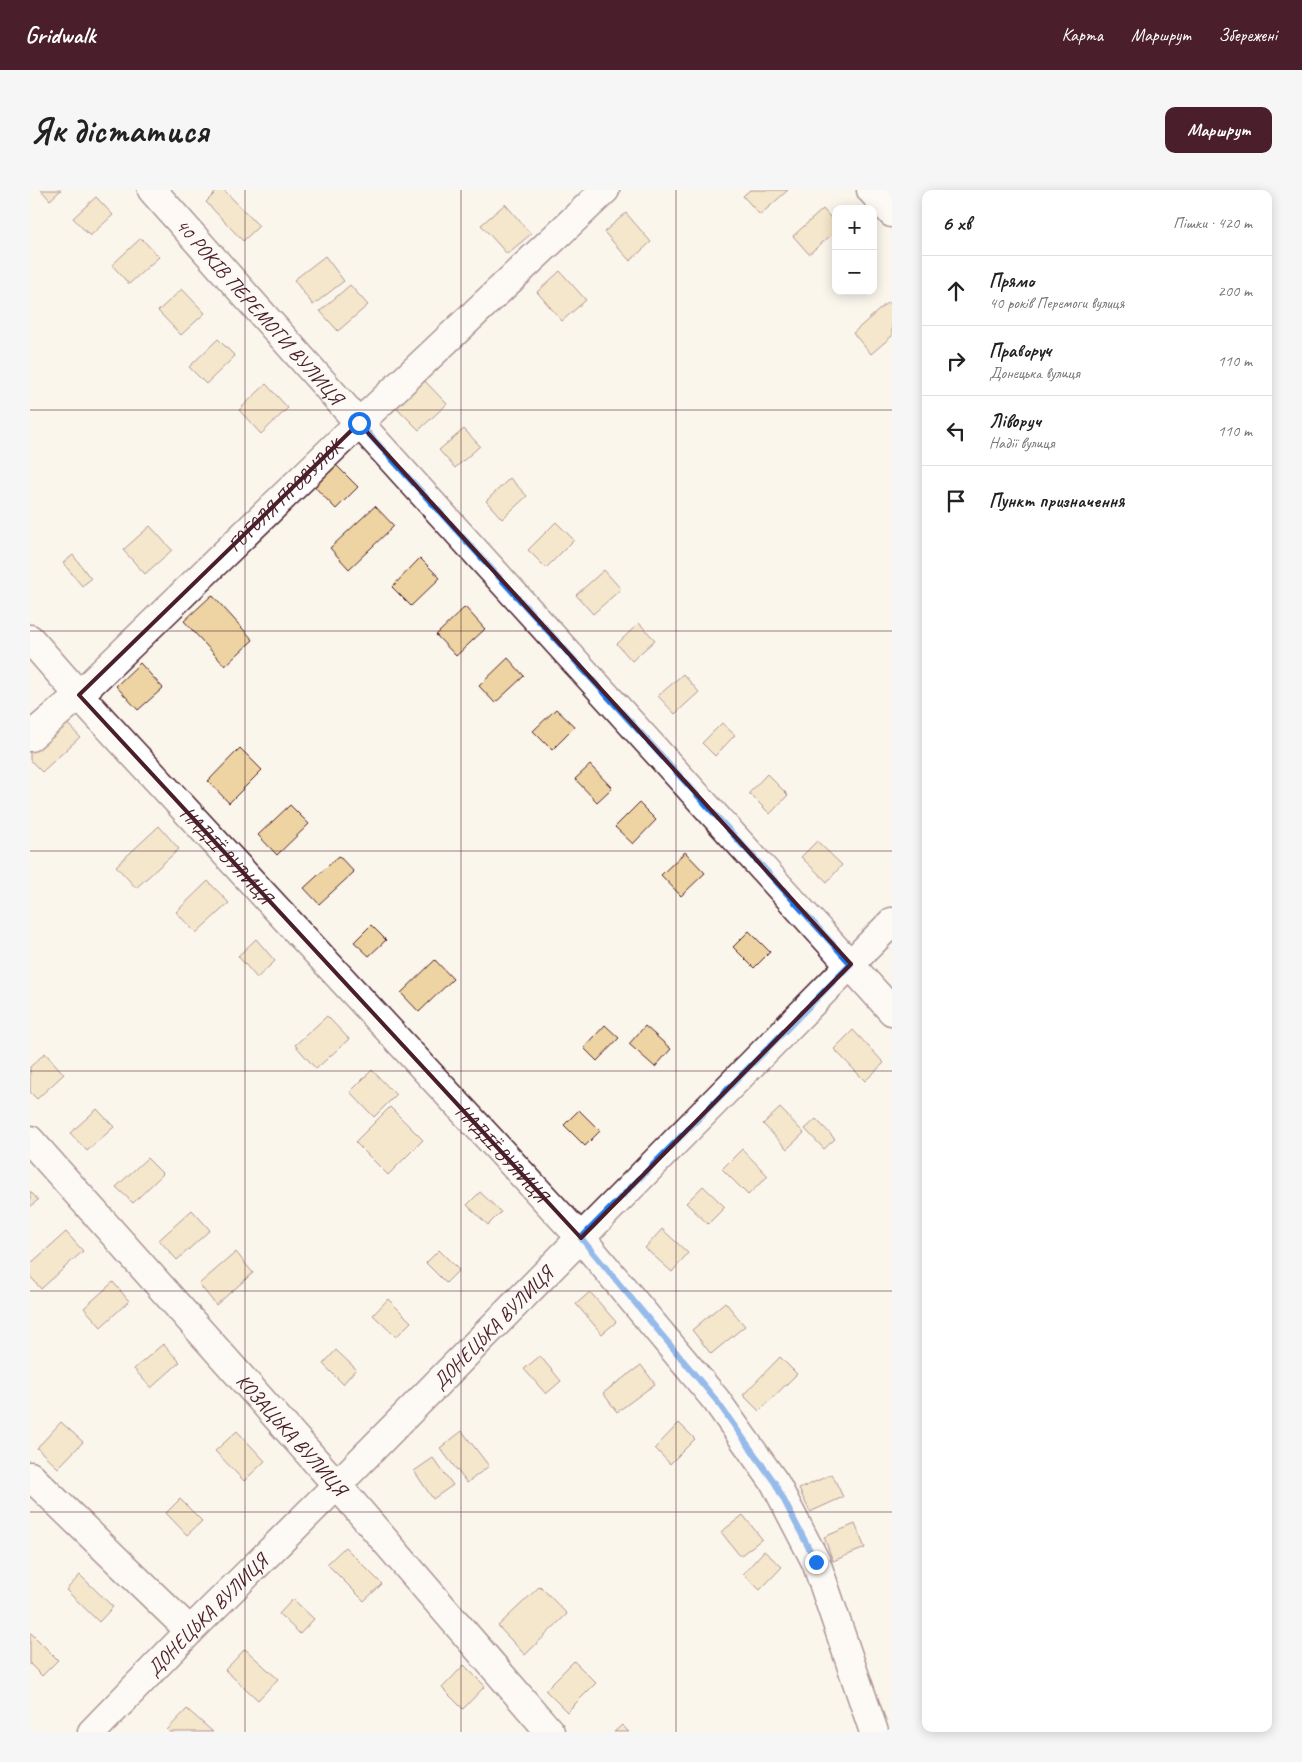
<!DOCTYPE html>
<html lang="uk">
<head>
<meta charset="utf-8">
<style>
  body { margin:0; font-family:Caveat,sans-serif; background:#f6f6f6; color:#222 }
  .controls { position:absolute; right:15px; top:15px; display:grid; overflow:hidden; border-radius:10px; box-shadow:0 2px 12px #0003 }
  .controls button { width:45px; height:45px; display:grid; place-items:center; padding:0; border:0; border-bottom:1px solid #e0e0e0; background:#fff; color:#222; font:25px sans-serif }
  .stop { position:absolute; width:15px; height:15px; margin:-11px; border:4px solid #1a73e8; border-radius:50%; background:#fff }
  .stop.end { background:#1a73e8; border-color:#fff; box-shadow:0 1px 5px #0008 }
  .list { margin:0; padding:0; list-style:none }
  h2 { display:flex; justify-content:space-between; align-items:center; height:65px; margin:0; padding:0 20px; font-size:21px }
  h2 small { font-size:16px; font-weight:400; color:#767676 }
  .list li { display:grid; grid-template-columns:32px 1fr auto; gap:15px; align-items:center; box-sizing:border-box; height:70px; padding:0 20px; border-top:1px solid #e0e0e0 }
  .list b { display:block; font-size:19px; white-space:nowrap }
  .list p { margin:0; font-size:16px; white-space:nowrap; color:#767676 }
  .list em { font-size:16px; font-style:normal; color:#767676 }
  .icon { flex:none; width:28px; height:28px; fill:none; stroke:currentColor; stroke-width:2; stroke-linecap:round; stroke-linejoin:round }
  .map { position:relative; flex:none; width:862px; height:1542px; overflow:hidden; border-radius:10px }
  header { display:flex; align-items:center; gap:30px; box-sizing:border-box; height:70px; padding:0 25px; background:#4a1f2b; color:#fff }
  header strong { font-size:24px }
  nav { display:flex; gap:28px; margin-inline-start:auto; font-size:18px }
  .intro { display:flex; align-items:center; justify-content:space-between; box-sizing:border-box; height:120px; padding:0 30px }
  h1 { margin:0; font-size:35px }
  .button { padding:12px 22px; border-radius:10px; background:#4a1f2b; color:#fff; font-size:18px; font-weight:700 }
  main { display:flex; gap:30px; padding:0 30px }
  aside { flex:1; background:#fff; border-radius:10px; box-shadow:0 2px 12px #0003 }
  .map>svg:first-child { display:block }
  .building { fill:#edd4a2; stroke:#4a1f2b }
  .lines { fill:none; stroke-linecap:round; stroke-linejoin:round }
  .minor-casing { stroke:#4a1f2b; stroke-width:31 }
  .minor { stroke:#fff; stroke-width:28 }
  .route { stroke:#1a73e8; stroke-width:6 }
  .marked { fill:none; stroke:#4a1f2b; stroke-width:4; stroke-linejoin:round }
  .grid { fill:none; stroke:#4a1f2b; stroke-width:1; stroke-opacity:0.55 }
  .labels { text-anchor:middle; stroke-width:4; stroke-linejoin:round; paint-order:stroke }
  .street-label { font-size:20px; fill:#4a1f2b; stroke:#fff }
</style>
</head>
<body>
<header>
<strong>Gridwalk</strong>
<nav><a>Карта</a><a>Маршрут</a><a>Збережені</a></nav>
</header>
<div class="intro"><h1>Як дістатися</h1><a class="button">Маршрут</a></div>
<main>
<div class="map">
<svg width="862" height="1542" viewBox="0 0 862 1542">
  <rect width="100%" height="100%" fill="#fbf6ec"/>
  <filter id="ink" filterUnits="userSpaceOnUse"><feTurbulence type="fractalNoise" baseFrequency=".02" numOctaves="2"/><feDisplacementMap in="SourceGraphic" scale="10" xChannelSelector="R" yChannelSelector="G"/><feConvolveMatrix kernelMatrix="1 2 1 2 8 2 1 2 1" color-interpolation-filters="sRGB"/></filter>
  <g filter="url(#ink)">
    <path class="building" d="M11 0H31L20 10Z
      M188 0H194L229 36 213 51 176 12Z
      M720 0H758L730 25 713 6Z
      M66 7 83 25 60 46 43 28Z
      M475 14 501 44 477 64 451 35Z
      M793 19 806 34V41L779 64 763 46Z
      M596 23 621 52 600 71 574 42Z
      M111 48 129 67 99 94 82 75Z
      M295 66 314 91 283 115 264 90Z
      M530 81 556 110 532 131 507 102Z
      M320 95 338 115 308 141 290 121Z
      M152 99 175 123 151 145 128 121Z
      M858 112 862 117V146L841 164 823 143Z
      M188 149 205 166 176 194 159 177Z
      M391 187 417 214 389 240 363 214Z
      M236 194 258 218 231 244 209 220Z
      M434 239 450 256 425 278 409 260Z
      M301 270 328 297 306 319 279 291Z
      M480 288 497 306 472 329 456 311Z
      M345 316 364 336 319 379 300 358Z
      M526 332 544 350 516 378 498 360Z
      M120 336 142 360 115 384 93 360Z
      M43 365 61 389 52 396 33 373Z
      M390 368 410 388 381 416 362 397Z
      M574 380 591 399 563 424 546 405Z
      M182 405 223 450 195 476 154 431Z
      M435 417 455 439 426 466 406 445Z
      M609 433 625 450 602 471 587 454Z
      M478 468 494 486 465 513 449 496Z
      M110 473 133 498 108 520 86 496Z
      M653 484 669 502 645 524 628 506Z
      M526 519 545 537 522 560 503 541Z
      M34 530 50 547 12 582 0 570V562Z
      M692 533 705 545 685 566 672 553Z
      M210 558 232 580 199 613 178 591Z
      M560 575 582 598 567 612 545 589Z
      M737 584 758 605 740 624 719 603Z
      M609 613 626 630 603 654 585 637Z
      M260 615 279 634 247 665 228 645Z
      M129 636 149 659 106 698 86 676Z
      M787 651 812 675 797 692 771 667Z
      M655 662 675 683 651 706 631 685Z
      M309 666 324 682 289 714 274 698Z
      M178 691 199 713 166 743 146 722Z
      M341 735 356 750 339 766 324 752Z
      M719 741 740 762 724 778 703 757Z
      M226 749 245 771 227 788 208 766Z
      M405 770 423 789 389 822 371 803Z
      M297 826 319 849 286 879 265 855Z
      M575 835 589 848 567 871 554 858Z
      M615 836 641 859 625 877 599 854Z
      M823 840 854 873 835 891 804 859Z
      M15 863 34 884 7 909 0 902V877Z
      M342 880 366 905 344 927 320 902Z
      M360 917 393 950 358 985 325 952Z
      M750 918 774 943 757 959 733 934Z
      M67 919 84 937 57 961 40 943Z
      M549 920 570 941 555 956 534 935Z
      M786 929 805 949 794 959 775 939Z
      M712 959 738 986 718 1005 692 979Z
      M117 968 133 984 103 1013 86 997Z
      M673 996 695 1017 678 1034 656 1013Z
      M0 1001 8 1010 0 1017Z
      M450 1002 471 1022 458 1035 437 1015Z
      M162 1020 180 1040 147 1070 129 1050Z
      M632 1039 658 1063 642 1082 615 1058Z
      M36 1042 53 1061 11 1099 0 1086V1074Z
      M409 1060 429 1080 416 1093 396 1073Z
      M206 1062 223 1083 186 1115 169 1094Z
      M83 1092 99 1111 71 1137 54 1118Z
      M560 1102 586 1132 572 1144 546 1114Z
      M358 1109 381 1132 366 1147 343 1125Z
      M695 1112 715 1136 681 1164 662 1140Z
      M133 1154 150 1172 121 1198 104 1179Z
      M306 1160 326 1179 313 1194 293 1174Z
      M510 1166 531 1191 516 1204 494 1179Z
      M750 1167 767 1184 729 1221 713 1205Z
      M611 1175 625 1194 587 1222 573 1203Z
      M31 1232 53 1252 28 1278 7 1258Z
      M649 1233 665 1249 640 1274 625 1258Z
      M207 1241 235 1271 214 1291 185 1261Z
      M432 1241 459 1276 437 1293 410 1258Z
      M403 1268 423 1295 403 1309 384 1281Z
      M802 1284 813 1307 780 1322 769 1299Z
      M150 1309 172 1331 157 1345 136 1323Z
      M713 1325 732 1349 710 1366 691 1342Z
      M825 1334 835 1358 803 1371 794 1347Z
      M315 1357 352 1394 334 1411 297 1374Z
      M734 1361 752 1377 730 1400 713 1384Z
      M50 1385 83 1417 69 1432 36 1400Z
      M510 1396 537 1424 495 1465 468 1436Z
      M263 1409 284 1429 270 1444 249 1424Z
      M0 1442 28 1470 12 1486 0 1474Z
      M215 1459 248 1489 228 1510 195 1480Z
      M544 1471 566 1493 537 1522 515 1500Z
      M434 1475 455 1496 433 1519 412 1498Z
      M157 1519 183 1542H139L137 1540Z
      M592 1535 599 1542H584Z"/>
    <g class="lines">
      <g class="minor-casing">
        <g id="minor">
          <path id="s1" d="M122 0 329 233 862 821"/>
          <path d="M841 0 862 23"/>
          <path id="s2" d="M0 449 49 505 551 1048 686 1210 745 1293 786 1372 844 1542"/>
          <path id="s3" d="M0 547 49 505 329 233 575 0"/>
          <path id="s4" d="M0 950 307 1295 520 1542"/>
          <path d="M0 1286 160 1441"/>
          <path id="s5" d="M62 1542 160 1441 307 1295 862 732"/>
        </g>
      </g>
      <use href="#minor" class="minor"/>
    </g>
  </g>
  <g class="lines" filter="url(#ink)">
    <path class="route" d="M329 233 821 774 551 1048 686 1210 745 1293 786 1372"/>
  </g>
  <path d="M0 0H862V1542H0ZM329 233 821 774 551 1048 49 505Z" fill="#fbf6ec" fill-opacity=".55" fill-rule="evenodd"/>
  <path class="marked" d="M329 233 821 774 551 1048 49 505Z"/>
  <path class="grid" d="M215 0V1542M431 0V1542M646 0V1542M0 220H862M0 441H862M0 661H862M0 881H862M0 1101H862M0 1322H862"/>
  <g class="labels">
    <g class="street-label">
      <text dy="7" stroke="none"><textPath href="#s1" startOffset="162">40 РОКІВ ПЕРЕМОГИ ВУЛИЦЯ</textPath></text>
      <text dy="7" stroke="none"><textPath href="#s3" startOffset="351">ГОГОЛЯ ПРОВУЛОК</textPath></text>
      <text dy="7" stroke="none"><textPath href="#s2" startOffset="292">НАДІЇ ВУЛИЦЯ</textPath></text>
      <text dy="7" stroke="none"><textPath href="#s2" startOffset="698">НАДІЇ ВУЛИЦЯ</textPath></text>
      <text dy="7" stroke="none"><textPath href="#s5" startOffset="569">ДОНЕЦЬКА ВУЛИЦЯ</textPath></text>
      <text dy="7" stroke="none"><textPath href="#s4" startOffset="394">КОЗАЦЬКА ВУЛИЦЯ</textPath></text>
      <text dy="7" stroke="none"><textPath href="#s5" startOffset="164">ДОНЕЦЬКА ВУЛИЦЯ</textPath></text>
    </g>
  </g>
</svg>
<div class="controls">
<button>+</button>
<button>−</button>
</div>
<div class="stop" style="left:329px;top:233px"></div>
<div class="stop end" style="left:786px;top:1372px"></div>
</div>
<aside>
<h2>6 хв<small>Пішки · 420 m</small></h2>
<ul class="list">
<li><svg class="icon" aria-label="ahead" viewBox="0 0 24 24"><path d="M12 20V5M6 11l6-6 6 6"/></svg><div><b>Прямо</b><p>40 років Перемоги вулиця</p></div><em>200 m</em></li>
<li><svg class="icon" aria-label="right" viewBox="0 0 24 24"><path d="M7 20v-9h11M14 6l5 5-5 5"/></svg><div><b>Праворуч</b><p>Донецька вулиця</p></div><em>110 m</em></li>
<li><svg class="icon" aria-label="left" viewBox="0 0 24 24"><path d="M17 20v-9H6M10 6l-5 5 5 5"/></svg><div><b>Ліворуч</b><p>Надії вулиця</p></div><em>110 m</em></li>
<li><svg class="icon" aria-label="arrive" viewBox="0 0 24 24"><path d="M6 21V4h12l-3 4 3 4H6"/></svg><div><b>Пункт призначення</b></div></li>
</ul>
</aside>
</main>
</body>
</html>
